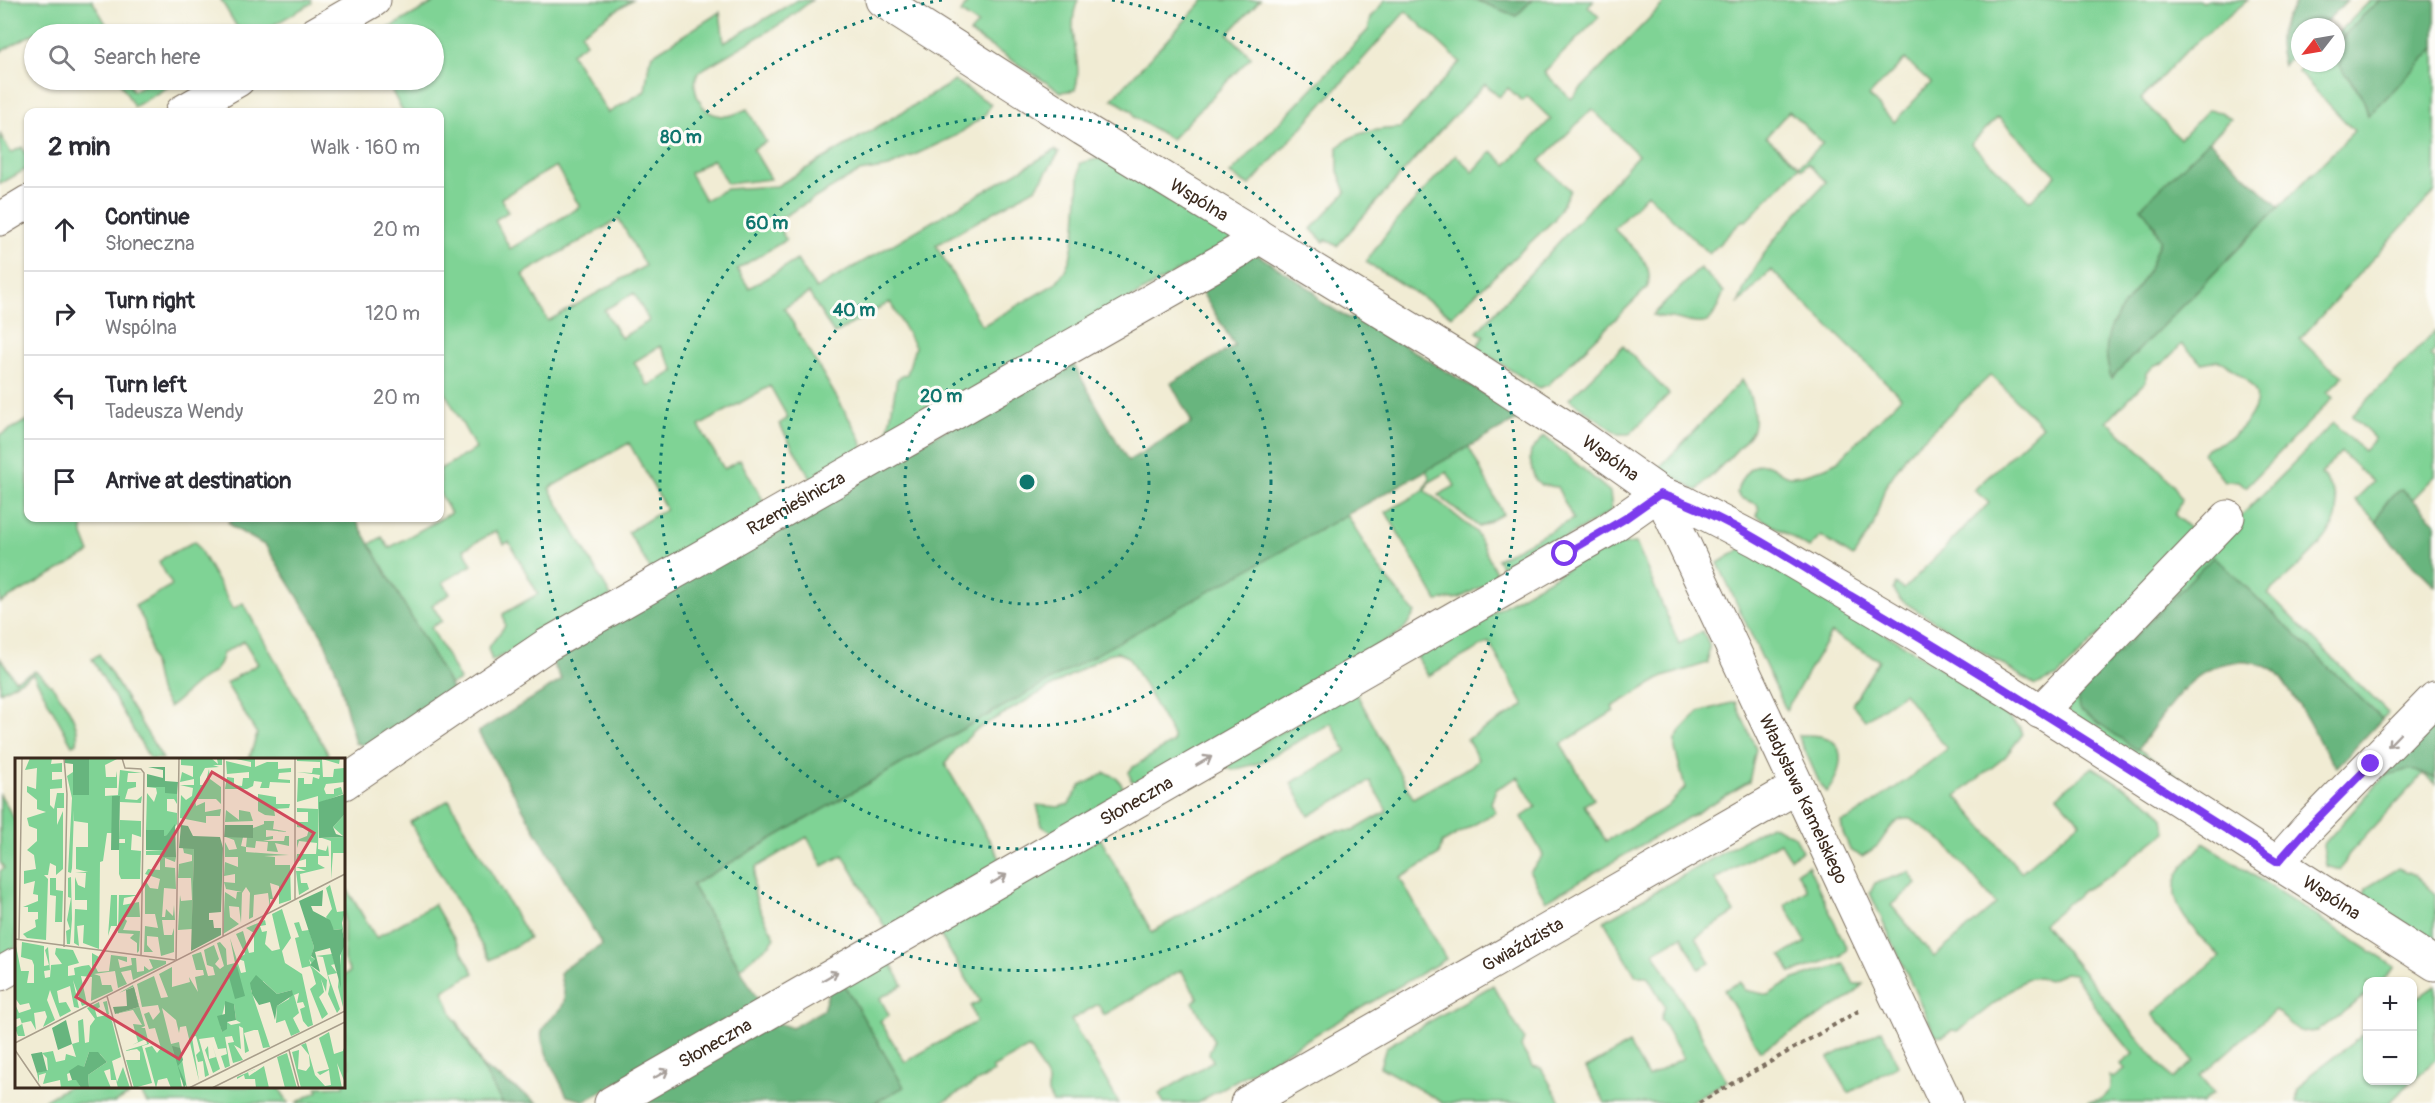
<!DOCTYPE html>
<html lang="en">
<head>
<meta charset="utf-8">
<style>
  body { margin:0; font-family:Pangolin,sans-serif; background:#f7f7f7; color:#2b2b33 }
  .controls { position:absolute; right:18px; bottom:18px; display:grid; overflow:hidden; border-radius:12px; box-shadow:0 2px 4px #0004 }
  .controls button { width:54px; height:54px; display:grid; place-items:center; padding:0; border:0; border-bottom:2px solid #e1e1e2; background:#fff; color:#2b2b33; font:30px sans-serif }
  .compass { position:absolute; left:2291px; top:18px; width:54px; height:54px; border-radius:50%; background:#fff; box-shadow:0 2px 4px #0004; rotate:239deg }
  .stop { position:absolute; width:18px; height:18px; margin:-14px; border:4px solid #7c3aed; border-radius:50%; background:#fff }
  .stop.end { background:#7c3aed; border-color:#fff; box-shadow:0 2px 6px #0008 }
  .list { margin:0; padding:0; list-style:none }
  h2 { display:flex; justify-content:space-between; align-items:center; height:78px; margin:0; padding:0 24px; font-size:26px }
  h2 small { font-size:20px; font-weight:400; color:#7c7c81 }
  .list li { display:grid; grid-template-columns:39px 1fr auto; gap:18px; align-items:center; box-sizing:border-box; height:84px; padding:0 24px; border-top:2px solid #e1e1e2 }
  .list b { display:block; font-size:22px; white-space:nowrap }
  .list p { margin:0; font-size:20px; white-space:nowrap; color:#7c7c81 }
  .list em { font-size:20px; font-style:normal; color:#7c7c81 }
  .icon { flex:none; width:33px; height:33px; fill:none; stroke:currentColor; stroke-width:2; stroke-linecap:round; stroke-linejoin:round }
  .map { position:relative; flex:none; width:2435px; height:1103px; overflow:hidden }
  .search { position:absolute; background:#fff; box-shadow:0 2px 4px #0004; left:24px; top:24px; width:420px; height:66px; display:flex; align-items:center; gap:15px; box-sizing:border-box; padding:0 21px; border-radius:33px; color:#7c7c81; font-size:22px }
  .panel { position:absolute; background:#fff; box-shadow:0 2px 4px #0004; left:24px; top:108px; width:420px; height:414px; border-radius:12px }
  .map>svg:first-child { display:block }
  .green { fill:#7fd395; stroke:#5d7e5a; stroke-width:1.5; fill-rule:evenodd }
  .forest { fill:#67b57e; stroke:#51704e; stroke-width:1.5 }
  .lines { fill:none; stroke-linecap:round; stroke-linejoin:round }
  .minor-casing { stroke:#7b6e5e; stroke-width:35 }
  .path { stroke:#7b6e5e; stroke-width:4; stroke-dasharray:4.5 4.5; stroke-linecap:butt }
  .minor { stroke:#fff; stroke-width:33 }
  .oneway { stroke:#a79f9a }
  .route { stroke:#7c3aed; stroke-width:8 }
  .ring { fill:none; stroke:#0f766e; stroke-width:3; stroke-dasharray:3 6 }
  .labels { text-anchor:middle; stroke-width:6; stroke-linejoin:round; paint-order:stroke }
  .street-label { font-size:18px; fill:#3b2a1e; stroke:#fdfcf7 }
  .inset-road { fill:none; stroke:#a89e8b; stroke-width:1.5 }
  .view { fill:#d1495b; fill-opacity:0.15; stroke:#d1495b; stroke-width:3 }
  .inset-edge { fill:none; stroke:#3b2a1e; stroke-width:3 }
  .centre { fill:#0f766e; stroke:#fdfcf7; stroke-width:3 }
  .ring-label { font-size:18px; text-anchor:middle; font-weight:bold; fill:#0f766e; stroke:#fdfcf7; stroke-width:6; stroke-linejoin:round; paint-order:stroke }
</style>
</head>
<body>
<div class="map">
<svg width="2435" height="1103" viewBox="0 0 2435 1103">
  <rect width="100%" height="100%" fill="#fdfcf7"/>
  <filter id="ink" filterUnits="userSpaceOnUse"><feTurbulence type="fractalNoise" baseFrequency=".0167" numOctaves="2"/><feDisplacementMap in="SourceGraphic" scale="12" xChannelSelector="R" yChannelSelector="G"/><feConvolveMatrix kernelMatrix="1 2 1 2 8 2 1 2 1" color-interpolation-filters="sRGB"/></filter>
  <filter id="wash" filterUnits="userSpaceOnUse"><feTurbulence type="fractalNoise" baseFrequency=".008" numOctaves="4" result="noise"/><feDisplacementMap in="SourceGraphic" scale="24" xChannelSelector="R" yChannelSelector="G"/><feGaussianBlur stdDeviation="1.35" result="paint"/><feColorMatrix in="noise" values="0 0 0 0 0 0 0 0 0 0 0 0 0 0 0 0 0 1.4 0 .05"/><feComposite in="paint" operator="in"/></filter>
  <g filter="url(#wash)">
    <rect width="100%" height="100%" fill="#f1ecd4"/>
    <path class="green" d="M0 0H92L112 34H37L36 32 0 52Z
      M221 0H311L312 3 258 34H241Z
      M438 0H632L581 33 586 43 571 53 608 113 645 91 649 63 652 55 720 12 724 43 797 0H812L784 22 698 72C690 91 701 116 725 116 733 116 740 112 747 109L766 142 753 149 771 179 727 184 713 159 690 173 705 200 726 189 777 186 955 81 991 104 985 115 957 135 889 167 859 172 776 221 786 240 737 269 749 288 797 260 816 289 1055 150 1059 153 1036 188 936 245 982 326 1055 284 1064 272 1070 259 1076 228 1080 163 1101 158 1233 239 894 436 888 431 897 379 907 374 915 347 890 302 834 334 809 293 784 308 860 437 864 453 813 482 779 424 788 418 770 386 699 426 724 469 740 460 767 507 652 572 628 532 666 509 629 443 549 488 611 596 492 661 488 648 505 626 503 614 538 594 509 542 504 544 496 531 464 549 472 565 443 582 450 594 432 605 442 621 431 627 460 680 450 685 370 544 382 537 389 548 451 513 440 494V469L476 449 440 383V112H403L386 80H434V34H379ZM556 166 580 207 510 249 495 220 508 212 501 198ZM619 219 645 266 548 321 523 274ZM634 293 649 321 621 338 604 310ZM660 346 675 371 648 386 634 362Z
      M963 0H1078C1064 34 1085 61 1075 90L1061 92 970 33 978 24 961 13 967 3Z
      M1204 0H1260L1228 34 1251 57 1171 139 1134 117 1132 111 1112 99Z
      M1385 0H1476L1516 16 1532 0H1594L1588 6 1599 17 1544 72 1571 99 1667 0H2198L2202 2 2209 0H2248L2188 49 2141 99 2180 139 2208 110 2221 112 2231 119 2191 160 2149 217 2160 239C2155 254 2150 269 2141 282 2118 317 2097 332 2111 378L2354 131 2298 72 2307 63H2336V35L2371 0H2380L2342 37 2345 74 2364 99 2368 116 2435 48V192C2388 240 2345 290 2300 339L2326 364 2343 376 2327 392 2333 398 2246 487 2239 481H2224L2203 454C2206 446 2214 445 2222 442 2237 436 2263 408 2255 391 2251 382 2239 375 2232 368 2222 359 2214 360 2202 363L2182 344 2163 363 2155 365 2146 373V381L2107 421C2124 437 2177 480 2181 500L2175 515 2198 536 2058 676 2035 685 1899 599 1893 590 1896 584 1904 589 1989 503 1974 490 2042 426 1991 375 1908 453 1885 487 1873 527 1853 557 1821 536 1809 548 1756 515 1759 510 1757 504 1741 498 1737 493C1739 480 1752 459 1768 465 1778 468 1782 477 1793 476 1808 475 1825 468 1838 461L1901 397 1771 270 1738 304C1755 255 1791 219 1826 182L1808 163 1802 169 1799 167 1746 221 1743 220 1709 254 1647 194 1614 229C1630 246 1657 263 1647 288L1548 385 1539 388 1476 348 1484 336 1477 332 1638 155 1592 109 1540 161 1570 190 1554 220 1452 316 1366 262 1392 226 1456 155 1473 172 1492 151 1506 165 1551 119 1527 96 1522 101 1508 88 1499 97 1485 84 1438 133 1337 246 1326 239 1324 242 1311 229 1346 192 1338 171V147C1355 130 1378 130 1400 128L1460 62 1406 11 1249 186 1230 174 1368 30 1371 18ZM1905 59 1931 83 1894 122 1869 96ZM1789 111 1823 143 1799 166 1766 137ZM1998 117 2056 175 2030 201 1971 144Z
      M119 80H126L133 91 153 80H180L134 107Z
      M0 134 11 153 22 147 28 158V168L0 184Z
      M1700 268 1724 292C1711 320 1713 329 1681 320 1671 317 1662 318 1653 315Z
      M2435 331V351L2430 355 2435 360V476L2413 499 2402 489 2380 512 2377 522 2355 500 2373 482 2341 452 2321 474C2329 485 2339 497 2337 512 2335 539 2288 575 2268 594L2388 713 2382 719 2214 556 2080 709 2191 785 2186 794 2067 716 2071 695 2161 597 2333 423 2364 451 2375 439 2352 416Z
      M1623 346 1669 394 1630 434H1619L1569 399Z
      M1742 380C1750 393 1757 413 1753 429 1750 440 1707 479 1697 491L1659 468Z
      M28 420V518H82L83 535 90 553 0 603V435Z
      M1544 436 1610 492 1612 511 1505 573 1497 559 1573 519 1557 487 1541 485 1535 479 1532 470 1530 459 1531 451Z
      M1468 445 1503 514 1479 527 1438 495 1455 486 1447 472 1428 483 1426 491 1476 532 1498 577 1460 598 1437 601 1386 512 1423 491 1430 478 1425 469Z
      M1346 513 1378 567 1415 613 1402 632 1137 784 1131 780 1129 772 1133 767 1173 742V736L1128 657 1117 652 1108 654 977 729 956 749 945 764 1002 862 886 929 843 855 823 866 807 837 756 867C748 895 762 914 775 937L771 943 740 968 692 885 934 745Z
      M195 541 233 609 243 603 331 759H249L257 734 226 683 258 664 244 641 223 653C216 679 207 672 191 688 183 695 179 701 169 707L159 691 144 621 135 606 172 585 159 562 165 557Z
      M1636 543 1679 644 1703 631 1709 644 1708 663 1663 677 1612 707 1614 711 1561 744 1594 799 1584 805 1606 841 1667 807 1685 788 1675 749V740L1680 732 1699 712 1735 702 1756 748 1749 782 1546 901 1530 872 1543 855 1522 817 1536 807 1518 777 1496 789 1491 803 1496 812 1442 843 1439 855 1400 878 1446 959 1197 1103H1164L1159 1094 1213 1061 1209 1053 1214 1041 1193 1002 1198 998 1181 970 1104 1015 1098 1004 1071 1020 1119 1103H1053L1048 1093V1081L1029 1047 992 1068 994 1072 941 1103H874L903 1087 843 983 876 964 890 962 903 985 880 998 889 1015 880 1021 905 1062 976 1022 971 1006 980 1001 940 935 941 927 1099 836 1152 932 1318 838 1337 831H1353L1387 811 1370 781 1309 816 1291 783 1346 751 1331 723 1259 763 1233 770 1221 766 1354 689 1413 798 1471 766 1478 759 1467 739 1524 706 1489 642 1428 676 1417 657 1608 545Z
      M1744 547 1946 671 2020 727 2022 735 2005 757 1956 796 2021 872 2080 822 2057 796 2093 767 2154 806 2164 818 2166 832 2108 877 2084 890 2043 924 2172 1079 2194 1061 2153 1014 2220 957C2202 937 2163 906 2178 875 2184 863 2195 853 2204 843L2395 967 2381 981 2368 982 2367 994 2318 1031C2295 1035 2291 1023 2275 1010L2200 1076 2214 1093 2202 1103H2088L2089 1101C2104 1101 2114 1092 2109 1076L2114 1078 2125 1070 2121 1064 2133 1054 2095 1007 2074 974 2065 973 2049 980 2039 977 2026 979 1965 1026 1957 1031 1952 1030C1946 1035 1942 1039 1935 1035L1870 893 1875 883 1909 872 1917 884 1891 905 1934 957 1996 904 1945 843 1911 819C1893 816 1888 833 1878 845 1874 849 1867 853 1862 856L1851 851 1843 833 1841 822 1849 819 1908 779 1947 749 1904 693 1865 720 1852 704 1879 660 1831 633 1786 710 1718 563Z
      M99 654 163 759H150L92 659Z
      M0 658 15 680 35 671C53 683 82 719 77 743L72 745 33 674 0 692Z
      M1798 735C1807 735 1818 734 1827 738 1850 748 1838 778 1827 792L1820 784Z
      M2410 768 2435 778V784L2423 774 2349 854 2340 870 2326 866 2323 845 2384 776Z
      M1105 773C1116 775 1121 782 1125 791L1053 833 1042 826 1037 805 1058 807 1069 804 1080 786Z
      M0 794 16 822V947L0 957V871L4 868 0 862Z
      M449 800 529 938 490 960 410 822Z
      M1770 825 1795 836 1802 851 1790 858 1780 842 1715 879 1734 913 1696 937 1710 963 1699 969 1682 936 1654 952 1727 1081 1688 1103H1605L1586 1068 1629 1044 1648 1077 1683 1058 1661 1019 1665 1006 1647 976H1636L1604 921Z
      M1808 865 1847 949 1841 956 1791 973 1781 956 1806 942 1785 905 1807 890 1797 872Z
      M2399 868 2413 874 2435 894V943L2364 897 2366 888Z
      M344 884 376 938 434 904 474 973 443 991 455 1020 502 1103H296L318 1091 316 1087 344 1086V1069L350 1066 344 1054V975L350 972 344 960Z
      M1844 964 1854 984H1863L1851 997 1760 1051 1724 990 1740 982 1745 990 1768 995 1794 979Z
      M1493 985 1524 1039 1521 1047 1532 1066 1541 1068 1561 1103H1443L1380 1067 1386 1047Z
      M2435 986V1060L2389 1103H2296L2298 1090 2311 1074 2367 1032 2368 1080H2412L2413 1001Z
      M1882 1030 1898 1065 1849 1093 1828 1058Z
      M69 1086 85 1087V1089L89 1086 279 1087 288 1103H147L139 1089 115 1103H40Z"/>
    <path class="forest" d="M1476 0H1532L1516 16Z
      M2298 0H2347L2321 27H2300V48L2283 66C2274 33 2280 28 2298 0Z
      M2380 0H2435V48L2368 116C2365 98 2358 89 2346 75 2321 45 2360 20 2380 0Z
      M2209 141 2279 207 2111 378C2097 331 2117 318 2141 282 2150 269 2155 254 2160 239L2155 226 2141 207Z
      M1255 253 1314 291 1320 301 1348 318 1361 319 1522 417 934 745 692 885 759 1002 585 1101 567 1096C561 1082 538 1045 542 1031 546 1018 562 1014 564 1001 566 991 560 982 560 973L566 967 602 945 478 732 562 680 549 657 1070 358 1128 461 1192 423 1171 383 1235 346 1198 286Z
      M2402 489 2435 521V586L2393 544 2377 522C2381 506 2388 498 2402 489Z
      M235 518H355L456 696 368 746 355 743 338 675 322 635 266 546 234 528 228 522Z
      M2214 556 2382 719 2337 767C2321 750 2315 731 2303 712 2296 700 2288 688 2280 677 2273 668 2259 663 2247 662 2192 658 2166 713 2137 750L2079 709 2077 695Z
      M2435 724V778L2410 769 2384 776Z
      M843 983 904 1087 874 1103H635L775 1022 792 1028 823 1010 829 991Z
      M456 1019 483 1067 538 1103H502Z"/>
  </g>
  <g filter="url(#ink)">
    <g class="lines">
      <g class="minor-casing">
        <g id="minor">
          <path id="s1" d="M882 0 1083 129 1481 372 1579 436 1660 493 1683 502 1756 540 1921 637 2017 696 2435 964"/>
          <path d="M315 34 374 0"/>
          <path d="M182 112 238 80"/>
          <path d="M0 219 28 202"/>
          <path id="s2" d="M1660 493 1946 1103"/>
          <path d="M2040 712 2228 517"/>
          <path id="s3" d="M344 783 547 645 1237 252 1251 242 1255 233"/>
          <path d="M2278 862 2307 829 2435 698"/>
          <path d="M0 974 16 965"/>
          <path id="s4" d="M611 1103 1606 531 1660 493"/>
          <path id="s5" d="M1247 1103 1797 787"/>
        </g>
      </g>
      <path class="path" d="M1699 1103 1862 1009"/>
      <use href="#minor" class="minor"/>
    </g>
    <defs><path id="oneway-shaft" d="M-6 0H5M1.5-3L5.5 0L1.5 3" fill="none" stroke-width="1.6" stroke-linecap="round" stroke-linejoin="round" transform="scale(1.5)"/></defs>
    <g class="oneway">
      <use href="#oneway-shaft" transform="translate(2394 740) rotate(134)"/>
      <use href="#oneway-shaft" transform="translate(1204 761) rotate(-30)"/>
      <use href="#oneway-shaft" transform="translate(999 879) rotate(-30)"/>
      <use href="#oneway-shaft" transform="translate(830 976) rotate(-30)"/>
      <use href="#oneway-shaft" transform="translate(661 1074) rotate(-30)"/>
    </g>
  </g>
  <g class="lines" filter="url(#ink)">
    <path class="route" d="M1565 554 1626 518 1660 494C1728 516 1790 560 1851 596 1996 681 2136 773 2278 862L2307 829 2371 764"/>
  </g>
  <g class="ring">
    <circle cx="1027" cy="482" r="122"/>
    <circle cx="1027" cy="482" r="244"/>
    <circle cx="1027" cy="482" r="367"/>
    <path d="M1112 0A489 489 0 1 1 942 0"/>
  </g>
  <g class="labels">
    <g class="street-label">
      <text dy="6" stroke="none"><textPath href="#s1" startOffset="375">Wspólna</textPath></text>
      <text dy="6" stroke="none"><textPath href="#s1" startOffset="861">Wspólna</textPath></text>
      <text dy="6" stroke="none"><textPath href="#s3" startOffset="532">Rzemieślnicza</textPath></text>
      <text dy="6" stroke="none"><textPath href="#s2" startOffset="338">Władysława Kamelskiego</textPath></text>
      <text dy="6" stroke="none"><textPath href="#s4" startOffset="606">Słoneczna</textPath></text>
      <text dy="6" stroke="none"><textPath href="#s1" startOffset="1706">Wspólna</textPath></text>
      <text dy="6" stroke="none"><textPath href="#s5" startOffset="318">Gwiaździsta</textPath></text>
      <text dy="6" stroke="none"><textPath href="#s4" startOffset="120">Słoneczna</textPath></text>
    </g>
  </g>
  <g transform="translate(15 758)">
    <rect width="330" height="330" fill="#f1ecd4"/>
    <path d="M15 0H37L36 6 47 5V14H37V22L47 21V30L35 31V47L39 51 42 35H49V50H42V67L48 53V111L41 117V108L35 105 33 117H29L33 121 31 182 12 180 8 176 21 169 20 162 23 161V154H13V149H8L23 143V137L18 136 20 123 9 126V113L21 111 19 97 12 92 22 83V71L14 68 12 60 31 54 22 51V42L12 34V28L21 31 22 10 10 12ZM74 0H104L90 7 91 19H101L102 13V30H90V38L103 37 105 12 127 15H113L112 24H121V29L113 31 110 41 122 42 127 38 126 45 105 44V38L97 39V75H92L88 103 85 104 84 191 68 185 69 167 62 168 64 188 59 185 60 151 72 152V142H60V119L63 127 70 130 71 115 60 114H73L61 111V89H73V65L59 63V52L57 110 56 115 53 114 57 40 52 18 58 14V37H73ZM166 0H196L203 6 202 1H207V7H198L204 9 190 10 185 19V27H190L194 11 195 21 206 29V14V46L201 41H180L181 48 190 44V54L206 51 205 58H191V65L165 60 166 37 171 42 177 38 178 30 165 27H179V21L165 24 167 14 178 19V8L166 7ZM216 0H247L240 1V9L252 4H263V11L276 10V14L264 15 263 21 275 22V25L255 24 254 30H245L247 24 239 23 238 28 232 31H210L212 19 219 20V27L227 28 228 20H234V14L212 16 211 3 236 9V4ZM282 0H325L324 6 307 1 308 19H318L319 11 329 10 330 13V24L311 26 309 31 311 36H319V31L326 29 328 36 304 45 303 91 311 93 313 87 314 98H303V106L310 110 285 116 286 125H292L294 131 284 137 281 113H291L281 109H291V101L281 104 282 96H301L302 85 284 83 282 90V82L292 78 294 71 282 69V64H293V54H282V50L303 51V38L282 44 283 20H289V26H297L298 19 304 21 305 17 282 14 297 15 298 10H305V4L282 3ZM132 29H150L162 36V46L159 41H152V53L162 55V66L154 77 149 78V72H131L132 35 139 44 142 35 141 30ZM243 36 261 39V46H275L274 50 259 51 260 58 250 57 243 53ZM211 52 224 62V52L235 54 238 63 210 64ZM330 56V113L329 95H318L316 121V83L307 80 329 79 318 69ZM105 62 126 63V79L117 76 116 92 126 93 125 121H106L104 116V85H110V81H104ZM249 63H259L258 71 274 74 251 72V79L258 78V81L248 83H269L270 78H274V88L260 85 263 94 252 93 253 84 241 83 240 90 231 89V94L274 97 249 98 260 99V107H275L276 142 264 146V128L255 125 258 141H255V151L253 135 239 137 238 159 234 161 235 135 231 129 227 135 226 165 224 149 214 148 215 159 224 166 208 176 210 134 221 141 222 134H227L211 131 209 124 220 125V116L209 118 210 104 223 109V99H210V84L214 92 222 91 219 82 211 79H228L226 88 231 89 232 79H238V70L249 66ZM168 90H179L177 171 163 172 165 137 166 143 177 142 176 120H163L164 106 177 103V97L169 95ZM148 92 161 99 160 104 150 100V109L160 110 161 131 149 130 147 159H150L151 151 158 158 159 147 160 162H147L149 177H157L159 170V194L146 198 143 179 132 178V187L138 194H129L130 168 143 170 140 156H130V122L135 130 143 131 145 121 130 116 133 111 145 112V97H131V93ZM56 119 57 161 55 186H52L51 173 55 171 52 162 56 140 53 139V120ZM35 120H41V132L48 133 47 164H40L41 138 35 137ZM315 127 322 154 330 153 327 165 330 183 327 171 319 172 311 159 317 151 311 130ZM96 137H102V168H96L93 178ZM104 137H124L109 140 108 147 124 144 125 159H108L112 163 108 172 125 173 124 193 122 195V185L115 180 119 176 103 175ZM267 151 276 180 267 193 270 205 287 216 298 267 293 269 288 263 285 251 290 249 288 244 282 245 284 235 279 237 284 255 278 260 285 274 276 278 270 262 261 265 262 248 274 241 277 232 262 236 248 223 236 232 255 289 248 290 243 272H239L229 275 234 293 230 295 228 270 224 268 226 291 219 287 228 302 218 305 213 285 219 284 217 278 210 279 215 308 210 310 206 298 212 296 211 290 203 291 199 279 184 281 194 317 190 319 188 303 183 304 181 297 185 293 181 278 177 279 184 323 171 268 165 269 164 275 161 262 147 250 156 286 164 284 172 330 165 319 167 330H156L152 320 143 322 141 330 130 290 137 288 142 295 146 290 140 270 134 271 129 256 134 254 138 262 145 254 143 247 127 249 122 226 139 218 146 240 153 239 144 216 157 209V229L175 224 174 219 183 234 180 219 189 217 188 212H181L177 197 186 194 193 218 200 217 198 209 192 207 189 192 199 187 204 201 200 206 205 211 209 208 202 185 205 184 211 191 212 207 220 205 215 180 226 215 231 214 229 203 223 201 230 196 221 176 228 173 234 195 239 194V175L231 170 250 162 251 167 245 168 247 174 252 173 250 186 257 193 265 191 257 156ZM210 246H219L221 262 226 265 216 267 212 264 207 274 205 266ZM284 164 287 173 294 172 299 189 296 199 300 201 297 206 294 201 296 208 312 222 311 234 306 221 309 234 304 239 313 256 307 261 295 231 301 226 297 212 295 208 287 210 280 180 284 179 279 165ZM0 183 6 213H14L12 225H19V207L17 202 6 199 7 184 29 188V208L34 207 30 192 33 189 35 212 29 213 30 220 35 219 36 207 47 206 40 196 41 190 58 192 64 205 53 208V218L60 217 59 210 67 208 74 207 77 211V195L84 199 79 206 83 214 94 213 96 197 112 199V204L103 201 105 210 117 207 116 200H121L122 214 129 213V208L134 212 138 210 134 201 151 203V206L118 222 116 212 106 214 112 226 103 230 100 213 79 216 85 218 87 227H96L98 233 76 243 77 219 66 218 72 246 67 248 58 222 64 250 59 249 55 228 42 233 44 245 51 244 56 253 45 259 35 232 32 242 40 262 28 269 32 259 30 253 19 255 21 272 16 263 7 265 10 278H3L0 270 7 266 5 260 1 261 0 246 4 255 16 251 14 245 5 247 0 240ZM327 186H330L328 249 323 229ZM317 196 320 206 316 207 322 215 313 217 325 251 322 255 313 236 315 227 308 199 301 198ZM118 227 130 268 126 270H130L134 286 127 288 137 325 119 330 111 302H125V294L122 291 109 293 132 286 131 281 117 287 123 284 118 266 127 267 118 252 100 256 124 249 118 229 104 235ZM92 243 94 256 92 257 97 263 106 299 97 303 102 324 108 309 115 330H103L101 322H96L95 311 89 313 96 330H74L73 317 92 304 85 296 74 294 69 309 52 316 53 323 61 321 66 330H46L45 322 28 326 31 315 24 317V325L22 315 33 312 32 300 27 295 38 293 41 304 50 302 51 296 61 299 57 286 64 284 63 263 68 261 70 285 74 284 75 268 80 261 72 250 84 244 85 249 80 252 82 259 92 257 88 244ZM314 274 319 296 328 293 330 287V325L322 305 327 330H286L277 294 284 292 283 311 291 313 295 308 294 297 286 287 291 285 300 317 310 328 316 327 314 312 305 317 302 314 314 311 304 280ZM197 286 205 311 198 315 190 292 193 288 194 301 201 299ZM272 295 282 330H270L262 299ZM247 308 233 314 234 318 249 308 254 330H241L240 321H230L229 317 222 321V319Z" fill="#7fd395" fill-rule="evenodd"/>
    <path d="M50 0H74V37H58V6L50 5ZM133 9H150V23L163 24 162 36 150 35V29H132V16L148 20V12ZM330 36V56L318 69 321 76 330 79 304 80V44ZM97 38H105L104 92H96ZM160 66 161 99H148V92H131V72H149V78L152 77ZM166 67 173 68 178 78 205 79 208 90 206 154 194 155V162H198L199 170H206V177L176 193 179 91 164 90ZM210 67H238V80L209 79ZM308 132 307 148H296L298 153 315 162 319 172 327 171 330 186 325 198 326 230 315 190 300 194 305 214 295 207 300 201 296 198 299 189 284 143ZM222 208 230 238 220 241 213 215ZM241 217 262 236 277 232 278 237 262 248 260 262 255 244 244 247 237 236 235 225ZM119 229 124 249 100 256 98 249 112 248 111 232ZM210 243 219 246 221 262 212 264V271L207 274 202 258 210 256ZM51 262 57 286 43 292 37 270ZM157 288 165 290 168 302 163 308 171 326 169 330ZM27 294 32 313 22 315 16 296ZM74 294H83L92 304 73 317 74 329 66 330 61 322H57L54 313 63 307 69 309Z" fill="#67b57e"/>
    <path class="inset-road" d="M49 0 52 36 49 189M107 0 110 10 126 11 129 15 126 198M280 0V142M208 179 209 0M0 181 160 202M4 182 7 0M161 202 164 0M92 238 117 330M0 285 330 116M0 292 26 330M274 292 284 330M174 330 330 253M197 330 330 264"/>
    <path class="view" d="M197 14 299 75 164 301 61 239Z"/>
    <rect width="330" height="330" class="inset-edge"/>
  </g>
  <circle cx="1027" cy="482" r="9" class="centre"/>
  <g class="ring-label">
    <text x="681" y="143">80 m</text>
    <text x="767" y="229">60 m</text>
    <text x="854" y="316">40 m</text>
    <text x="941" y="402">20 m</text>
  </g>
</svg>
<div class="controls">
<button>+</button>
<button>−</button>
</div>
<svg class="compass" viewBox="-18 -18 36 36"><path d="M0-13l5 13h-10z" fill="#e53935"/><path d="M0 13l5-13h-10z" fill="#7c7c81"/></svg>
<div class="stop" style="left:1565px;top:554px"></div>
<div class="stop end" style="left:2371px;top:764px"></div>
<div class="search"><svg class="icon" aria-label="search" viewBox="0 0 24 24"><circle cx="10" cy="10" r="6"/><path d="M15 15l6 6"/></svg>Search here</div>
<section class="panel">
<h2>2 min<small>Walk · 160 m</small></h2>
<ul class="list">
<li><svg class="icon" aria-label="ahead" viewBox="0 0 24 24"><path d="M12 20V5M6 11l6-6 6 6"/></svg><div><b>Continue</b><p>Słoneczna</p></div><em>20 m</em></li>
<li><svg class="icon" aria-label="right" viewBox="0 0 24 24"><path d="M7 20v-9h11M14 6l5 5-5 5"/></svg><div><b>Turn right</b><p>Wspólna</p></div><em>120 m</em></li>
<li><svg class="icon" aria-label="left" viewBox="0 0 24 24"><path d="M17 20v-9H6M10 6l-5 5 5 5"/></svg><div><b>Turn left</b><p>Tadeusza Wendy</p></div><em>20 m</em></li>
<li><svg class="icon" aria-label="arrive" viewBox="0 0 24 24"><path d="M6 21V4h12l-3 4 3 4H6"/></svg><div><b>Arrive at destination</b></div></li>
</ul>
</section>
</div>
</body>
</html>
